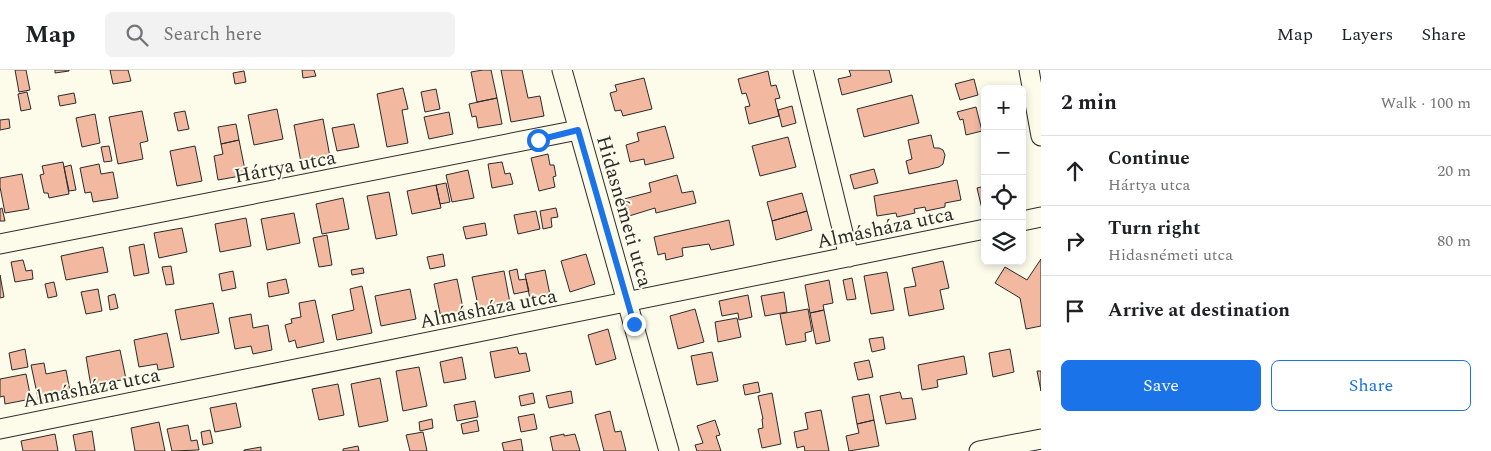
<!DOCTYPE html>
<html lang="en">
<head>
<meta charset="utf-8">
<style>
  body { margin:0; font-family:Spectral,serif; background:#f2f2f2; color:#202124 }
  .controls { position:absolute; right:15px; top:15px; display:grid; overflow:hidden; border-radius:8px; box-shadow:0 2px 8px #0003 }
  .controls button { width:45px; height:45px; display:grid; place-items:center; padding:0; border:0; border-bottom:1px solid #e0e0e0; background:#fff; color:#202124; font:25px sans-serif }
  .stop { position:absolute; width:15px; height:15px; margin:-11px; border:4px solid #1a73e8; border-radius:50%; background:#fff }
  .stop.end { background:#1a73e8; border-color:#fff; box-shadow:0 1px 5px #0008 }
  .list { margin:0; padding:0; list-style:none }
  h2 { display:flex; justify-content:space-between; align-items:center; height:65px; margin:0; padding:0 20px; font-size:21px }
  h2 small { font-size:16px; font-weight:400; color:#757577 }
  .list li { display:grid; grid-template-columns:32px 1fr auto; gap:15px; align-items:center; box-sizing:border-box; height:70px; padding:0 20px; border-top:1px solid #e0e0e0 }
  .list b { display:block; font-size:19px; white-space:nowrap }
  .list p { margin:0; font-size:16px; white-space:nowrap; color:#757577 }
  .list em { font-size:16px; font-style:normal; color:#757577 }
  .actions { display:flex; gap:10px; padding:15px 20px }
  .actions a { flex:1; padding:11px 0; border:1px solid #1a73e8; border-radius:8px; text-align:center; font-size:18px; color:#1a73e8 }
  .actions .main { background:#1a73e8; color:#fff }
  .icon { flex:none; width:28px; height:28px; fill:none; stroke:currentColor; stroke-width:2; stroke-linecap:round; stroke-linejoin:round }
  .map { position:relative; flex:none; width:1041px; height:381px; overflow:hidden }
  header { display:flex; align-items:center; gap:30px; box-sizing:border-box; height:70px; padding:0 25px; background:#fff; border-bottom:1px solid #e0e0e0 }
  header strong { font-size:24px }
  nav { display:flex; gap:28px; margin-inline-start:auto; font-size:18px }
  .search { width:350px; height:45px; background:#f2f2f2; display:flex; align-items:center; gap:12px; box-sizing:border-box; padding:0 18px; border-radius:8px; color:#757577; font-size:19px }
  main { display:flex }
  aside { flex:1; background:#fff }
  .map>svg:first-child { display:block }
  .building { fill:#f2b8a0; stroke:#2b2b2b }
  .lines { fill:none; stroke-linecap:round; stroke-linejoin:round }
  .minor-casing { stroke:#2b2b2b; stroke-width:21 }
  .minor { stroke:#fdfbea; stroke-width:19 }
  .route { stroke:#1a73e8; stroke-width:6 }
  .labels { text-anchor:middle; stroke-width:4; stroke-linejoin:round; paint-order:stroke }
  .street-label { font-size:20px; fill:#2b2b2b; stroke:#fdfbea }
</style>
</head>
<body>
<header>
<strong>Map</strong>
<div class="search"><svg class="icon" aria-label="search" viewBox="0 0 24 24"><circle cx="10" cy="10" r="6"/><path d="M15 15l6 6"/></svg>Search here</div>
<nav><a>Map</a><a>Layers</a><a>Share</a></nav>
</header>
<main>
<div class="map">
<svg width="1041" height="381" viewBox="0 0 1041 381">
  <rect width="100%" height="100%" fill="#fdfbea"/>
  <path class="building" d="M15 0H26L30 20 19 22Z
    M55 0H69V1L55 3Z
    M110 0H128L131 11 113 14Z
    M302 0H314L316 6 303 8Z
    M483 0H491L497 28 477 32 471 2Z
    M501 0H522L528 28 540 26 544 46 511 52Z
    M849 0H889L892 12 842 25 838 9 851 6Z
    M244 1 246 12 235 14 233 3Z
    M768 1 771 16 776 15 780 28 775 29 779 46 749 54 745 37 750 36 746 23 742 24 738 9Z
    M644 8 652 39 623 46 621 40 615 41 610 23 617 21 615 15Z
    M974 9 978 25 960 30 955 14Z
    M403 18 408 39 402 40 408 73 387 77 377 24Z
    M436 19 440 39 425 42 421 22Z
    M27 22 31 39 21 41 18 24Z
    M74 23 76 33 60 36 58 26Z
    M912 25 919 53 864 67 857 39Z
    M497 28 502 54 478 58 476 46 472 47 469 34Z
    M792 36 796 53 782 57 778 40Z
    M976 37 982 61 966 65 963 49 960 50 957 42Z
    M277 39 283 69 254 75 248 45Z
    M142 41 148 71 140 73 143 89 118 94 109 47Z
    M185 41 189 59 178 61 174 43Z
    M449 42 453 64 429 69 424 47Z
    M95 44 100 73 82 77 76 48Z
    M9 49 10 58 0 60V50Z
    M323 49 330 87 301 92 294 55Z
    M236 54 239 70 221 74 218 57Z
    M354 54 359 77 337 81 332 58Z
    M665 56 674 88 645 95 644 89 630 92 626 75 639 71 637 63Z
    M931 65 934 78H939L943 80 945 85 943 94 939 97 909 104 906 91 912 89 908 70Z
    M788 67 796 97 760 106 752 76Z
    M239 70 246 105 218 110 214 86 223 84 221 74Z
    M109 76 112 91 104 92 101 77Z
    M195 76 202 111 177 116 170 81Z
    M548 84 550 95H554L556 106 553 107 555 117 539 121 531 88Z
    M63 92 69 124 49 128 48 123H44L40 105 44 104 42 96Z
    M502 92 505 104 510 103 513 114 492 118 488 94Z
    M99 94 101 104 113 102 118 128 93 132 91 122 85 123 80 98Z
    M71 95 76 120 69 121 64 97Z
    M874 99 878 113 854 119 850 105Z
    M468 100 474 128 452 132 446 105Z
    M22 104 29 139 5 143 0 117V108Z
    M677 105 682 123 693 121 696 133 656 143 655 138 629 146 624 129 651 122 649 113Z
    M957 110 961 130 945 133V137L926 141 925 137 914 139 915 143 897 147 896 143 877 146 874 126Z
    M446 113 450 132 440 134 436 115Z
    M436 115 441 138 412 144 407 121Z
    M985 116V139H982L977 118Z
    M389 122 397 165 376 169 367 126Z
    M802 123 807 141 772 151 767 132Z
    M343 128 349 159 322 164 316 134Z
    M2 138 5 151H0V139Z
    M556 138 558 147 551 148 552 157 543 159 540 141Z
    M536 141 540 159 518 164 514 145Z
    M807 141 812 160 776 170 772 151Z
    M294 143 300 173 267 180 261 149Z
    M246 148 251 176 220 182 215 154Z
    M729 150 734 175 711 180 709 174 682 178 683 186 666 190 665 183 658 185 654 167Z
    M485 153 487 165 466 169 463 157Z
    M182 158 187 182 159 188 154 163Z
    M327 165 332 195 319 197 313 168Z
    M144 174 149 203 134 206 129 177Z
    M103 177 108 202 66 210 61 186Z
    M443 184 445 196 430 199 427 187Z
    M586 184 595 214 570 222 561 191Z
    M1041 189V256L1026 259 1020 228 995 213 1005 197 1027 210Z
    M23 190 26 201 32 200 33 209 15 212 11 192Z
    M943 191 949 218 940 220 944 239 909 246 904 218 916 216 912 198Z
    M171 196 174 214 166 215 162 197Z
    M363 198 364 203 352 205 351 200Z
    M517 199 519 210 526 209 529 221 514 224 509 201Z
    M545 200 550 225 530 229 525 204Z
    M233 201 236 218 222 221 219 204Z
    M504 201 510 233 479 240 472 207Z
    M887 202 894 240 871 244 864 206Z
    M0 205 4 227 0 228Z
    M852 208 856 229 847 230 843 210Z
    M286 209 289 223 269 227 267 213Z
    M457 209 464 243 441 248 434 214Z
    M829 210 833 233 823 235 824 240 810 243 805 215Z
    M54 212 57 226 48 228 45 214Z
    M362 216 372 263 337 270 332 245 354 240 350 219Z
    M98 219 102 241 86 244 81 222Z
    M410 219 416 249 381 256 375 226Z
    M784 222 787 242 765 246 761 226Z
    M115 224 118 238 110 240 108 226Z
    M748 225 752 247 739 250 738 243 722 246 719 231Z
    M315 230 324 272 297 278 295 270 289 272 285 255 292 253 291 249 301 247 299 233Z
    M213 233 219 263 181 270 175 240Z
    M695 239 704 272 678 279 670 246Z
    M808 239 812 261 805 263 806 271 786 275 780 244Z
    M824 240 830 271 816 274 810 243Z
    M251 244 253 258 268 255 272 280 253 284 251 276 235 279 229 248Z
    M737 248 741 267 718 272 715 252Z
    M608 259 616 289 596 295 588 265Z
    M167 263 174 297 158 300 157 294 139 297 134 270Z
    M883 267 885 279 872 282 869 269Z
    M517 277 519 284 526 283 530 301 495 308 490 282Z
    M25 279 28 297 12 300 9 283Z
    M1010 279 1014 302 993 307 989 283Z
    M120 280 126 309 91 316 86 287Z
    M712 282 718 311 697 315 691 286Z
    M964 286 967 304 937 310 938 317 922 320 918 295Z
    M462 287 466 309 444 313 440 292Z
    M869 290 873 307 858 310 854 293Z
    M44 293 46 304 66 300 71 326 39 333 31 295Z
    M419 297 427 336 403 341 396 301Z
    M1037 301H1041V321Z
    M26 304 31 329 5 334 4 326 0 327V309Z
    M380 308 388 351 359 357 351 314Z
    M758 312 760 322 745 325 743 315Z
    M338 314 344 345 319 350 312 319Z
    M571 321 573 333 549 338 546 326Z
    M900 322 902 329 912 328 916 349 886 354 880 326Z
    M533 323 535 333 521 336 519 326Z
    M772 323 781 374 762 378 758 359 763 358 762 349H763L758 326Z
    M869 324 874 350 857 354 852 327Z
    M475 331 478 347 457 351 454 335Z
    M236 333 241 357 215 362 210 338Z
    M821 340 829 381H805L804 376 797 378 794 362 808 359 805 343Z
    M610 341 615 362 621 361 626 381H604L595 345Z
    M534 344 537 359 521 362 518 347Z
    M432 349 433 358 420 361 419 352Z
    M477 350 479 361 463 364 461 354Z
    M715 350 720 365 716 366 721 381H697L695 375 703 373 697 356Z
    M874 350 879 376 849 381 846 366 859 363 857 354Z
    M159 352 165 381H135L131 358Z
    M188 355 191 371 197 370 199 380 172 381 167 359Z
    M210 360 213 373 203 375 201 362Z
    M92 361 95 381H76L73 365Z
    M423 362 427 381H410L406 365Z
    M55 364 58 381H23L21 371Z
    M564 364V366L575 364 580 381H553L550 367Z
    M521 369 523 381H504L502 373Z
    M358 376 359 381H343V379Z
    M261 377V381H244V380Z"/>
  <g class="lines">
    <g class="minor-casing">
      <path id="minor" d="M562 0 669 381
        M803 0 849 187
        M1029 0 1041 66
        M1022 151 1041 147
        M0 174 578 60
        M0 359 985 159
        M979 381 1041 369"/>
    </g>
    <use href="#minor" class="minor"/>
  </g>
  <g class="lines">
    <path class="route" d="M538 70 578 60 634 254"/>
  </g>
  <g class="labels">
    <g class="street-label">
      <text transform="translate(285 96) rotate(-11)" y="7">Hártya utca</text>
      <text transform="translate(625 141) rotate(74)" y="7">Hidasnémeti utca</text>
      <text transform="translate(885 157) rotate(-12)" y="7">Almásháza utca</text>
      <text transform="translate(488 238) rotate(-11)" y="7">Almásháza utca</text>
      <text transform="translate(91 317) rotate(-11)" y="7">Almásháza utca</text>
    </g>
  </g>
</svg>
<div class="controls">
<button>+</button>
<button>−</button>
<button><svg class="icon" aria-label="locate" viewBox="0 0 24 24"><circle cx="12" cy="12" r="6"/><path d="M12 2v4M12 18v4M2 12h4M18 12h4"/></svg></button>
<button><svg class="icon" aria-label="layers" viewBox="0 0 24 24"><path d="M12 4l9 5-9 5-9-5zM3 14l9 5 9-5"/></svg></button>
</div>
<div class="stop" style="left:538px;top:70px"></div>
<div class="stop end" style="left:634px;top:254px"></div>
</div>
<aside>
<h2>2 min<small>Walk · 100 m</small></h2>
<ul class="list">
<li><svg class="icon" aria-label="ahead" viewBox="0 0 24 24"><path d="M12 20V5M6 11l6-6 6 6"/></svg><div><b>Continue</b><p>Hártya utca</p></div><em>20 m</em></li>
<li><svg class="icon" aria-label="right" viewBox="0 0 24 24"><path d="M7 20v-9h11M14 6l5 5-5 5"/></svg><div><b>Turn right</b><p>Hidasnémeti utca</p></div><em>80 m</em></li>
<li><svg class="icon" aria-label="arrive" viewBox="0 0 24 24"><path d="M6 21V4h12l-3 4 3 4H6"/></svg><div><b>Arrive at destination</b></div></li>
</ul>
<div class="actions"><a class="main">Save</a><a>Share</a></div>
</aside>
</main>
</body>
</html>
